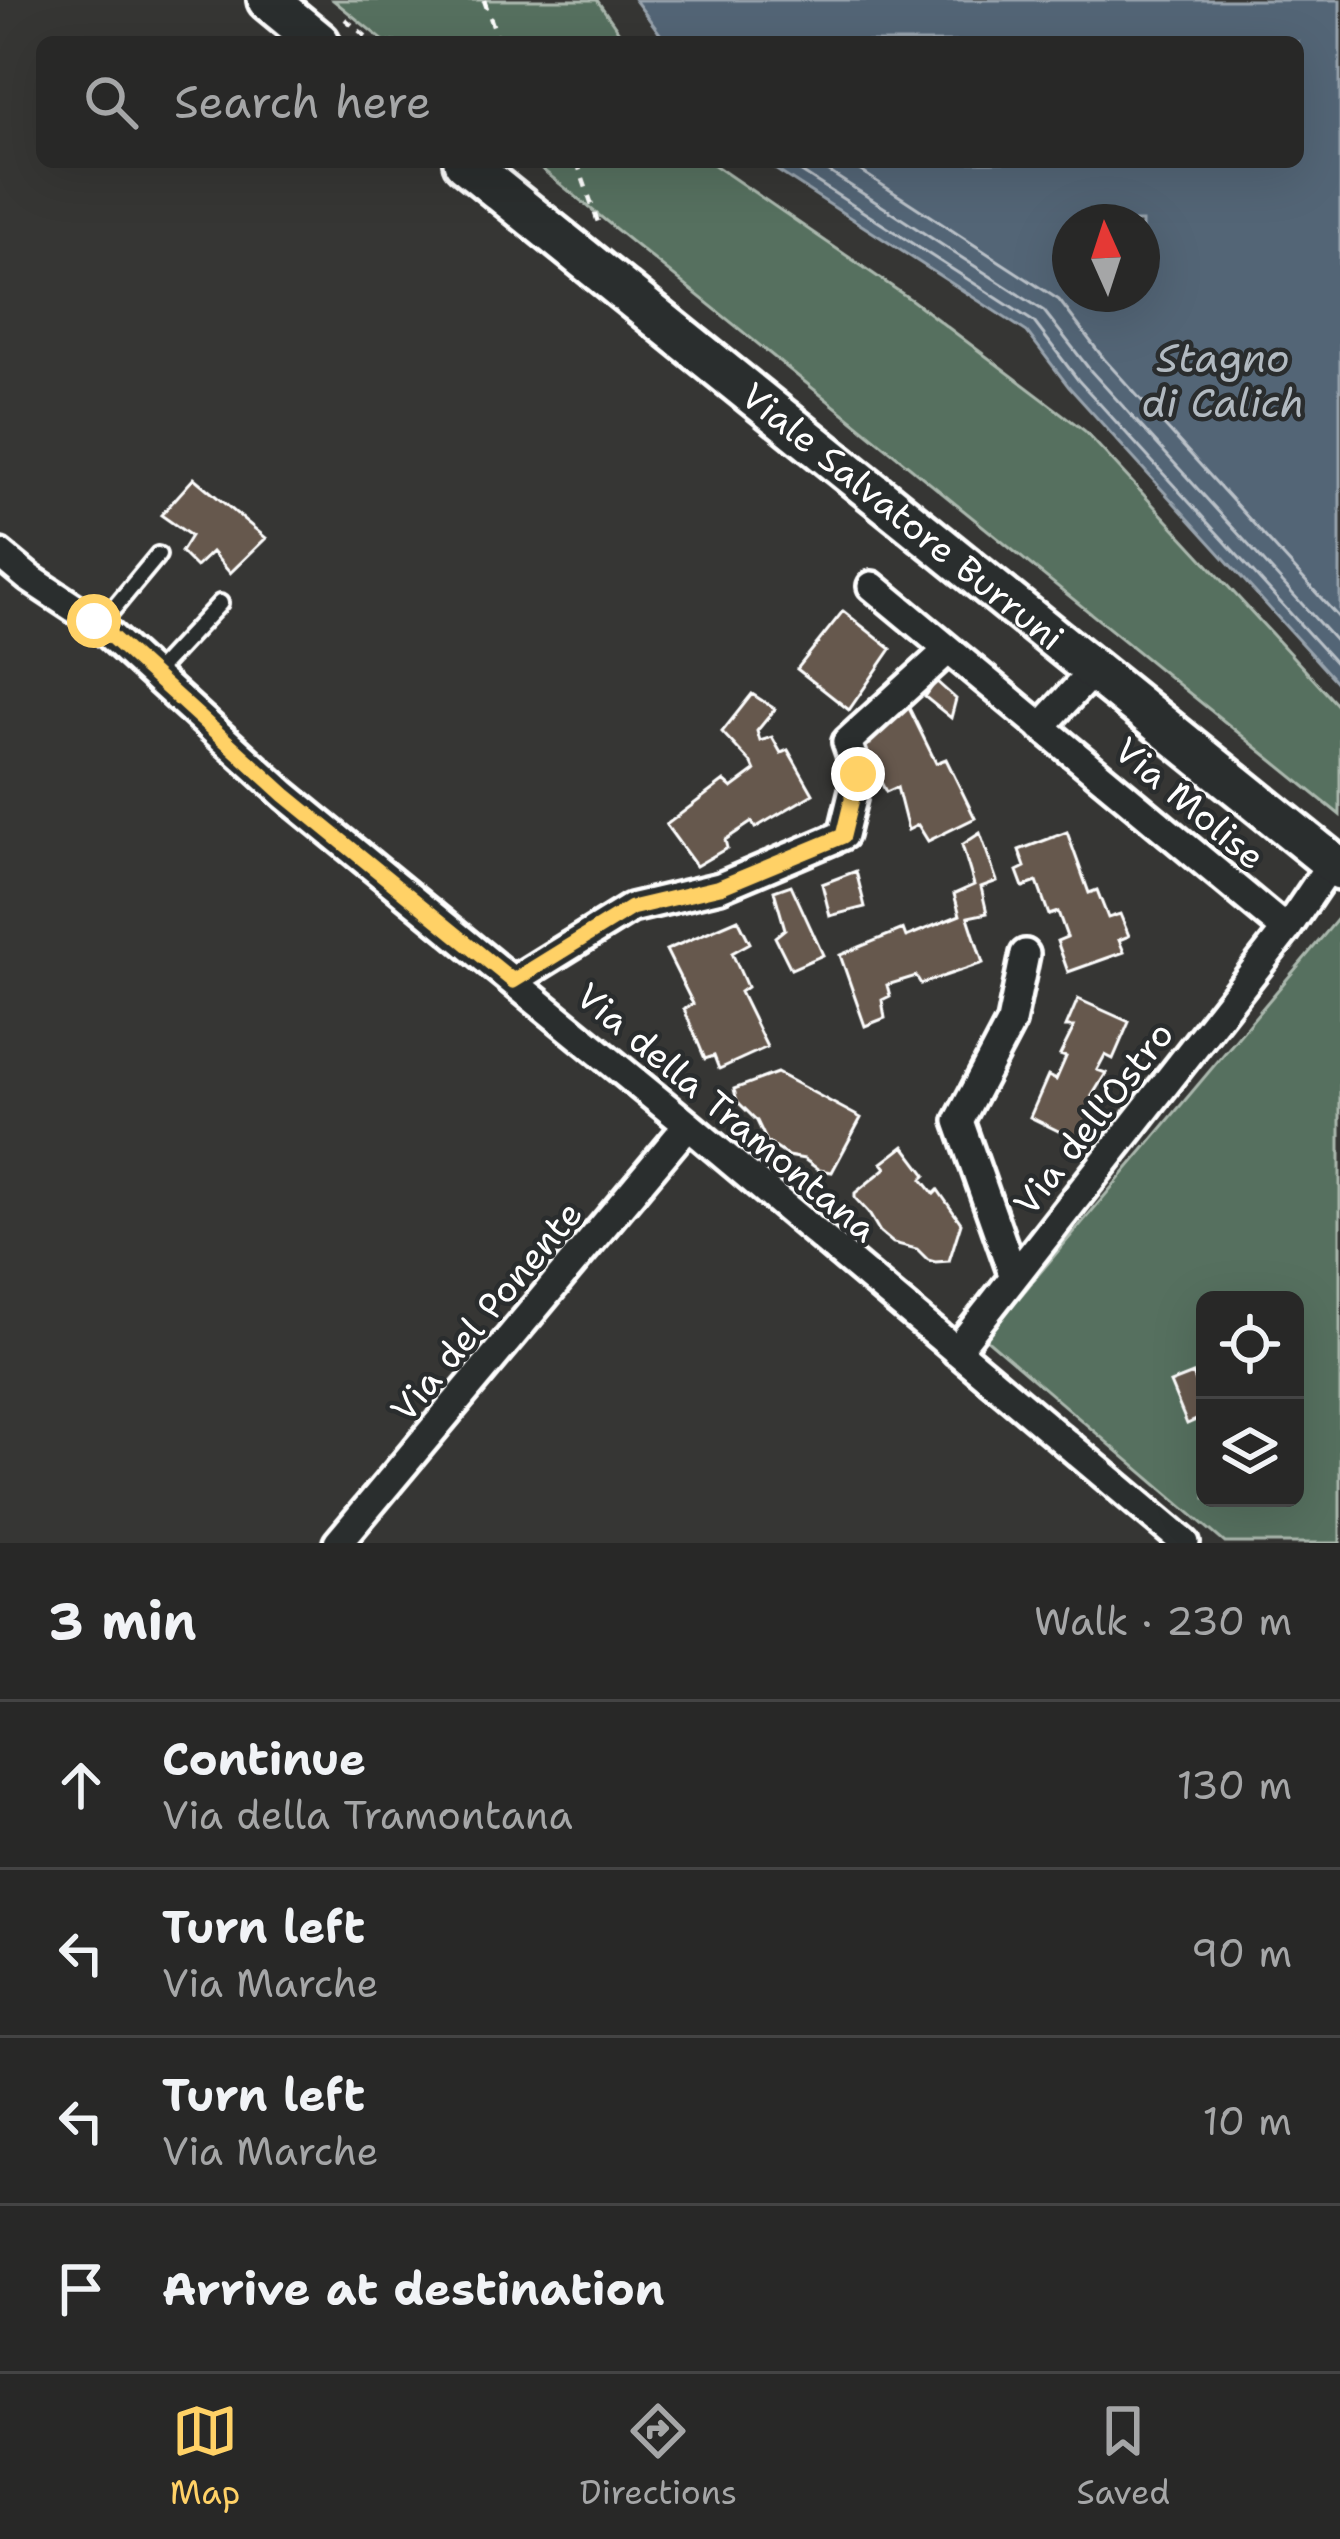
<!DOCTYPE html>
<html lang="en">
<head>
<meta charset="utf-8">
<style>
  body { margin:0; font-family:"Shantell Sans",sans-serif; background:#30302f; color:#f1f3f6 }
  .controls { position:absolute; right:36px; bottom:36px; display:grid; overflow:hidden; border-radius:18px; box-shadow:0 12px 48px #0002 }
  .controls button { width:108px; height:108px; display:grid; place-items:center; padding:0; border:0; border-bottom:3px solid #444; background:#282827; color:#f1f3f6; font:60px sans-serif }
  .compass { position:absolute; left:1052px; top:204px; width:108px; height:108px; border-radius:50%; background:#282827; box-shadow:0 12px 48px #0002; rotate:357deg }
  .stop { position:absolute; width:36px; height:36px; margin:-27px; border:9px solid #ffd166; border-radius:50%; background:#fff }
  .stop.end { background:#ffd166; border-color:#fff; box-shadow:0 3px 12px #0008 }
  .list { margin:0; padding:0; list-style:none }
  h2 { display:flex; justify-content:space-between; align-items:center; height:156px; margin:0; padding:0 48px; font-size:51px }
  h2 small { font-size:39px; font-weight:400; color:#a5a6a7 }
  .list li { display:grid; grid-template-columns:78px 1fr auto; gap:36px; align-items:center; box-sizing:border-box; height:168px; padding:0 48px; border-top:3px solid #444 }
  .list b { display:block; font-size:45px; white-space:nowrap }
  .list p { margin:0; font-size:39px; white-space:nowrap; color:#a5a6a7 }
  .list em { font-size:39px; font-style:normal; color:#a5a6a7 }
  .icon { flex:none; width:66px; height:66px; fill:none; stroke:currentColor; stroke-width:2; stroke-linecap:round; stroke-linejoin:round }
  .map { position:relative; flex:none; width:1340px; height:1543px; overflow:hidden }
  .search { position:absolute; background:#282827; box-shadow:0 12px 48px #0002; left:36px; right:36px; top:36px; height:132px; display:flex; align-items:center; gap:30px; box-sizing:border-box; padding:0 42px; border-radius:18px; color:#a5a6a7; font-size:45px }
  .sheet { height:828px; background:#282827 }
  nav { display:flex; justify-content:space-around; align-items:center; box-sizing:border-box; height:168px; border-top:3px solid #444; background:#282827; font-size:33px; color:#a5a6a7 }
  nav a { display:grid; justify-items:center; gap:6px }
  nav .on { color:#ffd166 }
  .map>svg:first-child { display:block }
  .green { fill:#57705e; stroke:#abb8ae; stroke-width:3; fill-rule:evenodd }
  .water { fill:#536576; stroke:#98a3ad; stroke-width:3; fill-rule:evenodd }
  .lines { fill:none; stroke-linecap:round; stroke-linejoin:round }
  .shore { stroke:#bac1c8; stroke-width:3 }
  .building { fill:#66594e; stroke:#fff; stroke-width:3 }
  .service-casing { stroke:#fff; stroke-width:22 }
  .minor-casing { stroke:#fff; stroke-width:36 }
  .secondary-casing { stroke:#fff; stroke-width:48 }
  .path { stroke:#fff; stroke-width:4.5; stroke-dasharray:9 9; stroke-linecap:butt }
  .service { stroke:#2a2d2e; stroke-width:14 }
  .minor { stroke:#2a2d2e; stroke-width:27 }
  .secondary { stroke:#2a2d2e; stroke-width:39 }
  .route { stroke:#ffd166; stroke-width:15 }
  .labels { text-anchor:middle; stroke-width:9; stroke-linejoin:round; paint-order:stroke }
  .street-label { font-size:36px; fill:#fff; stroke:#2a2d2e }
  .water-label { font-size:39px; font-style:italic; fill:#b2bac1; stroke:#2a2d2e }
</style>
</head>
<body>
<div class="map">
<svg width="1340" height="1543" viewBox="0 0 1340 1543">
  <rect width="100%" height="100%" fill="#363634"/>
  <filter id="ink" filterUnits="userSpaceOnUse"><feTurbulence type="fractalNoise" baseFrequency=".00833" numOctaves="2"/><feDisplacementMap in="SourceGraphic" scale="24" xChannelSelector="R" yChannelSelector="G"/><feConvolveMatrix kernelMatrix="1 2 1 2 8 2 1 2 1" color-interpolation-filters="sRGB"/></filter>
  <g filter="url(#ink)">
    <path class="green" d="M333 0H597L626 42H385Z
      M533 162H710L913 301 1085 431 1340 708V815Z
      M1340 916V1543H1225L985 1338ZM1205 1300H1295V1498H1205Z"/>
    <path class="water" d="M635 0H1340V686L1069 387 1027 332 764 162H1298V42H666ZM1070 222H1142V294H1070Z"/>
    <g class="lines">
      <path class="shore" d="M786 162 1034 322 1078 380 1340 668
        M814 162 1044 311 1090 370 1340 646
        M847 162 1059 300 1104 359 1340 619"/>
    </g>
    <path class="building" d="M194 478 266 538 230 573 212 552 196 567 181 552 191 536 161 515Z
      M843 611 891 649 849 710 797 669Z
      M936 681 956 699 951 718 925 697Z
      M752 694 775 709 757 731 760 741 772 737 781 753 788 750 813 794 755 828 752 822 725 840 727 848 696 866 666 825 724 781 732 788 755 771 752 764 722 732Z
      M908 706 936 763 946 759 975 818 928 841 918 825 908 830 897 787 886 792 863 747 870 744 866 726Z
      M1067 832 1089 893 1097 890 1108 918 1120 914 1129 936 1119 940 1124 952 1068 972 1057 941 1067 937 1058 912 1049 915 1037 882 1023 887 1017 871 1025 867 1019 850Z
      M980 833 997 881 981 887 987 913 968 917 983 963 921 984 916 976 887 985 890 996 882 1000 885 1018 865 1026 840 955 903 929 906 937 960 915 954 894 974 885 962 845Z
      M856 871 865 907 830 916 822 884Z
      M791 885 823 955 791 969 775 937 785 929 774 891Z
      M738 919 750 943 732 953 747 987 740 992 767 1047 719 1069 714 1056 705 1059 684 1009 693 1004 666 950Z
      M1078 999 1129 1022 1113 1059 1105 1055 1097 1070 1106 1073 1092 1096 1104 1102 1079 1141 1030 1117 1048 1076 1056 1080 1066 1057 1060 1055 1074 1027H1066Z
      M777 1073 861 1118 832 1172 819 1170 804 1159 788 1156 767 1142 757 1121 737 1101 734 1089Z
      M904 1146 926 1175 922 1179 934 1194 938 1190 961 1223 949 1261 935 1262 928 1260 917 1249 893 1243 880 1232 868 1212 855 1198V1193L886 1168 882 1163Z
      M1193 1374 1205 1405V1416L1187 1424 1170 1383Z"/>
    <g class="lines">
      <g class="service-casing">
        <path id="service" d="M99 626 158 555
          M153 675 220 603"/>
      </g>
      <g class="minor-casing">
        <path id="minor" d="M0 554 29 578 94 621 285 795 688 1125 1185 1543
          M872 586 1286 930
          M1041 727 1093 671
          M513 981 631 908 720 887 843 835 858 774 847 742 948 650
          M1014 1277 959 1121 1011 1022 1025 954
          M956 1351 1286 930 1332 862
          M338 1543 688 1125"/>
      </g>
      <g class="secondary-casing">
        <g id="secondary">
          <path d="M268 0 319 42"/>
          <path id="s1" d="M464 162 1340 869"/>
        </g>
      </g>
      <path class="path" d="M484 0 499 42
        M345 19 373 42
        M577 162 600 228"/>
      <use href="#service" class="service"/>
      <use href="#minor" class="minor"/>
      <use href="#secondary" class="secondary"/>
    </g>
  </g>
  <g class="lines" filter="url(#ink)">
    <path class="route" d="M94 621 285 795 513 981 631 908 720 887 843 836 858 774"/>
  </g>
  <g class="labels">
    <g class="street-label">
      <text dy="13" stroke="none"><textPath href="#s1" startOffset="564">Viale Salvatore Burruni</textPath></text>
      <text transform="translate(1190 803) rotate(40)" y="13">Via Molise</text>
      <text transform="translate(727 1112) rotate(40)" y="13">Via della Tramontana</text>
      <text transform="translate(1093 1118) rotate(-52)" y="13">Via dell'Ostro</text>
      <text transform="translate(486 1311) rotate(-50)" y="13">Via del Ponente</text>
    </g>
    <g class="water-label">
      <text x="1223" y="372">Stagno<tspan x="1223" dy="45">di Calich</tspan></text>
    </g>
  </g>
</svg>
<div class="controls">
<button><svg class="icon" aria-label="locate" viewBox="0 0 24 24"><circle cx="12" cy="12" r="6"/><path d="M12 2v4M12 18v4M2 12h4M18 12h4"/></svg></button>
<button><svg class="icon" aria-label="layers" viewBox="0 0 24 24"><path d="M12 4l9 5-9 5-9-5zM3 14l9 5 9-5"/></svg></button>
</div>
<svg class="compass" viewBox="-18 -18 36 36"><path d="M0-13l5 13h-10z" fill="#e53935"/><path d="M0 13l5-13h-10z" fill="#a5a6a7"/></svg>
<div class="stop" style="left:94px;top:621px"></div>
<div class="stop end" style="left:858px;top:774px"></div>
<div class="search"><svg class="icon" aria-label="search" viewBox="0 0 24 24"><circle cx="10" cy="10" r="6"/><path d="M15 15l6 6"/></svg>Search here</div>
</div>
<section class="sheet">
<h2>3 min<small>Walk · 230 m</small></h2>
<ul class="list">
<li><svg class="icon" aria-label="ahead" viewBox="0 0 24 24"><path d="M12 20V5M6 11l6-6 6 6"/></svg><div><b>Continue</b><p>Via della Tramontana</p></div><em>130 m</em></li>
<li><svg class="icon" aria-label="left" viewBox="0 0 24 24"><path d="M17 20v-9H6M10 6l-5 5 5 5"/></svg><div><b>Turn left</b><p>Via Marche</p></div><em>90 m</em></li>
<li><svg class="icon" aria-label="left" viewBox="0 0 24 24"><path d="M17 20v-9H6M10 6l-5 5 5 5"/></svg><div><b>Turn left</b><p>Via Marche</p></div><em>10 m</em></li>
<li><svg class="icon" aria-label="arrive" viewBox="0 0 24 24"><path d="M6 21V4h12l-3 4 3 4H6"/></svg><div><b>Arrive at destination</b></div></li>
</ul>
</section>
<nav>
<a class="on"><svg class="icon" aria-label="map" viewBox="0 0 24 24"><path d="M3 6l6-2 6 2 6-2v14l-6 2-6-2-6 2zM9 4v14M15 6v14"/></svg>Map</a>
<a><svg class="icon" aria-label="directions" viewBox="0 0 24 24"><path d="M12 3l9 9-9 9-9-9zM9 14v-3h6M13 9l2 2-2 2"/></svg>Directions</a>
<a><svg class="icon" aria-label="saved" viewBox="0 0 24 24"><path d="M7 4h10v16l-5-4-5 4z"/></svg>Saved</a>
</nav>
</body>
</html>
